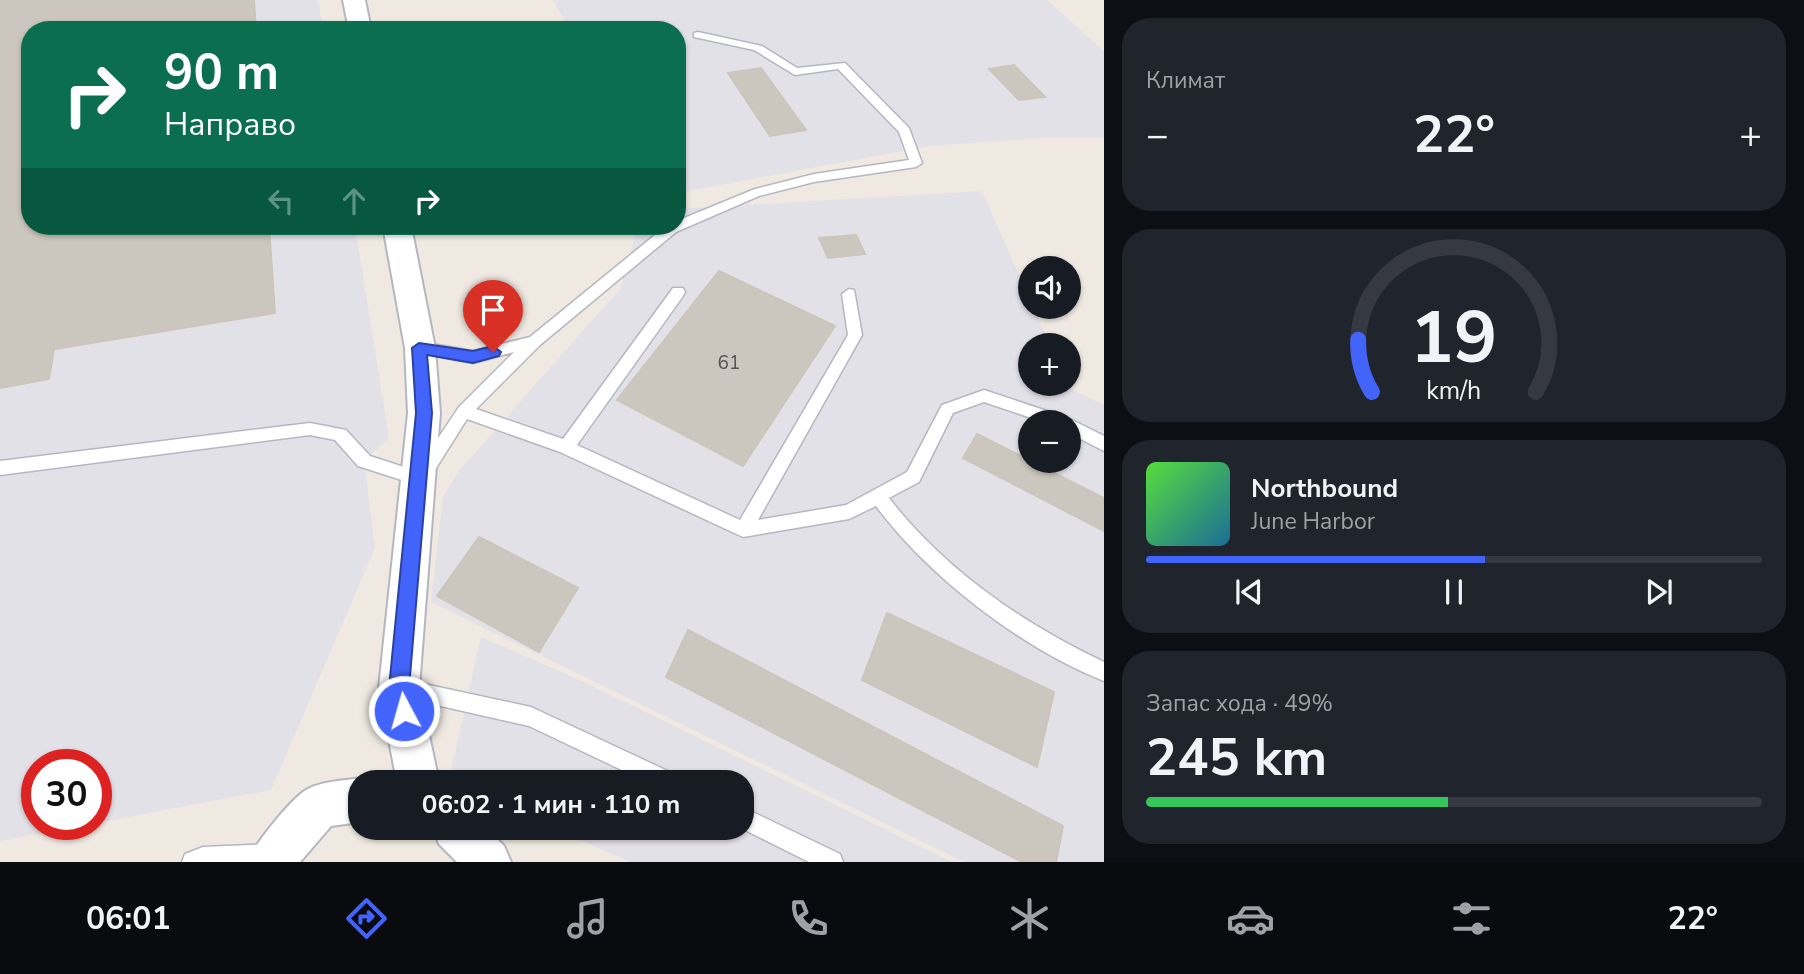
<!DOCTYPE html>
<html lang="ru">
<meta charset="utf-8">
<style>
:root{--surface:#171b24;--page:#20242c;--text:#f1f3f6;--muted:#9ea1a6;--line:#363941;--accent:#4264fb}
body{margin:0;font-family:"Nunito Sans",sans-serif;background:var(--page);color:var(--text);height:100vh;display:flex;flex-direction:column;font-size:26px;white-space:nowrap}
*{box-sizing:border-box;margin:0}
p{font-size:23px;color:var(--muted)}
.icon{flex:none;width:38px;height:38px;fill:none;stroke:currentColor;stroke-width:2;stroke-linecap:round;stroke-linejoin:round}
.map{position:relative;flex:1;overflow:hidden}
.sheet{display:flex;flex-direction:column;gap:18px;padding:18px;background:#0d0f14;width:700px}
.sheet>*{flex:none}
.guide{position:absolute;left:21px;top:21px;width:665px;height:214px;border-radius:28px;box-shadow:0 2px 5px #0004;background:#0b6e4f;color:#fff;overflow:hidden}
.buttons{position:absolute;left:1018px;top:256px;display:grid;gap:14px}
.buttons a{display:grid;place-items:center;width:63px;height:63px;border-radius:50%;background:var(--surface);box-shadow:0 2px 5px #0004;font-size:35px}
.speed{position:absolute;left:21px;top:749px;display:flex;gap:14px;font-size:35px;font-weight:700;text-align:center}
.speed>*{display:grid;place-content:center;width:91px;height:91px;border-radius:50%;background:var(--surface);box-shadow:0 2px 5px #0004;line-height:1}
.speed .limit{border:10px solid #d22;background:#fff;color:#111}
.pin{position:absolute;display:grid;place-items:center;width:60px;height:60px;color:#fff;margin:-72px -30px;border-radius:50% 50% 50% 0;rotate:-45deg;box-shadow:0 0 7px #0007}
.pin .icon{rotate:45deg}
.me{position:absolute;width:77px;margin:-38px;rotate:354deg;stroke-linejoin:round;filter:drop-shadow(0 0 5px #0008)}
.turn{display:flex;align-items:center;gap:24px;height:147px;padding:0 28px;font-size:32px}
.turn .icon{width:91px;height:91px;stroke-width:2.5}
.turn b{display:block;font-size:49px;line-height:60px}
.lanes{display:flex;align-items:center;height:66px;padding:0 28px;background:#0003;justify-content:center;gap:35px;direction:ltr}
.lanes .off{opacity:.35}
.big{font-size:52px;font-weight:700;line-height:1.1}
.sheet .widget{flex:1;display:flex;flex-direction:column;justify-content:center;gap:10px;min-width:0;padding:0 24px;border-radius:28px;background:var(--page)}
.sheet .dial{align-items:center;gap:0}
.dial svg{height:182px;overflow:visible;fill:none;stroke:var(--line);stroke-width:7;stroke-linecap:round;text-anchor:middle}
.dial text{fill:var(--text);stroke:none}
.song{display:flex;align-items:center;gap:21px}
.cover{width:84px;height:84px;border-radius:10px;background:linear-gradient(135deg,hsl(110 70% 55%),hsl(200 70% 35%))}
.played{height:7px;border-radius:4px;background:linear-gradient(90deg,var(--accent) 55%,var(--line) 55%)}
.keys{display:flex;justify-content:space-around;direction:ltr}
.heat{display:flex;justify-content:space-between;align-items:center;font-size:38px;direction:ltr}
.charge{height:10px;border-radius:5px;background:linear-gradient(90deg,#34c759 49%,var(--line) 0)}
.trip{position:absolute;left:348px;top:770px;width:406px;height:70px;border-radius:28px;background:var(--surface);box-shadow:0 2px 5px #0004;font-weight:700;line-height:70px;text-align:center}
.dock{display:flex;height:112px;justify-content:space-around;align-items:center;background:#090b0e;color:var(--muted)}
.dock .icon{width:49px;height:49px}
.dock .current{color:var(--accent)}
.dock b{font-size:32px;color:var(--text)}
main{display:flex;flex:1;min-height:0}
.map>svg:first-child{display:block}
.industrial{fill:#e3e1e8;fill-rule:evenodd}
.building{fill:#cbc7bf;stroke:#cbc5ba;stroke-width:2}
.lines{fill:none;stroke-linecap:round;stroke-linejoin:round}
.service-casing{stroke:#b4b7c1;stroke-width:3}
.minor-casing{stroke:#b4b7c1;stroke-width:4}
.service{fill:#fff;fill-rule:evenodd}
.minor{fill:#fff;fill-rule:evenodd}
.route{fill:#4264fb;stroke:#2b41a3;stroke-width:2}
.labels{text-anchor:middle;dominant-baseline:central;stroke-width:5;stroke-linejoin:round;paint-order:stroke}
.number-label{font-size:19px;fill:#555452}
</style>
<main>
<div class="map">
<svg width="1104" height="862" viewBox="0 0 1104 862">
<rect width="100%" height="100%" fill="#efe9e1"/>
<path class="industrial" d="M0,0H318L323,30H30V226H355L389,438L364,461L375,548L271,790L96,823V765H37V824H90L0,841Z
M553,0H1047L1104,51V138H1044L930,146L677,193V30H570Z
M982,191L1050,345H1031V383H1067L1070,389L1104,405V862H964L431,602L443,497L459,471L620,289L638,226H677V209ZM1031,422H1069V460H1031Z
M481,637L582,681L952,862H630L554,828H742V782L449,780Z"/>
<path class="building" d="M12,0H254L256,30H30V226H269L275,313L0,358V1Z
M1014,65L1045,97L1019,100L989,69Z
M761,68L806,130L770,136L728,73Z
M856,235L865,254L828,258L819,238Z
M719,271L835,326L743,466L617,400Z
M54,349L49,379L0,388V358Z
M977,434L1104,498V531L963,458Z
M479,537L578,588L539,652L437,596Z
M887,613L1054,692L1037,767L862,680Z
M688,630L1063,826L1056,862H1022L666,677Z"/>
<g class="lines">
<defs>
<path id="service" d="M698,32L762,46L797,68L845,63L909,128L922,163L916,167L814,182L759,196L676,232L540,345L476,409L563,439L673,288H683L685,292L683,296L577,445L740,520L848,335L842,294L849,289L854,290L862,335L758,520L846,505L907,472L942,405L984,390L1068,418L1104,436V451L1069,433V422H1043L984,402L953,413L919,482L889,498C944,569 1023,624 1104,662V681C1021,648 929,577 876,506L849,519L743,537L560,452L467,419L426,484L420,486L358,466L335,440L310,435L0,475V461L310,423L346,430L370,456L416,471L459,407L514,352L473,363L415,352L413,348L415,344L420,342L473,351L530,337L666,226H677V221L755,189L814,174L909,160L899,132L838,69L795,75L754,50L694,37V33Z
M401,679L531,707L676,775L679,782H647L529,726L401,697L394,695L391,688L394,681Z
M742,807L840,854L843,862H809L741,828Z
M271,844L279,847L282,855L279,862H182L185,854L203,847Z"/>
<path id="minor" d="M343,0H365L371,30H349Z
M383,226H411L435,348L440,413L419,688L439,782H397L379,688L408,413L405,348Z
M360,778L370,782H360V822L331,826L300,862H247C255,844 290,800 306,790C321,781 343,781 360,778Z
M433,828H486L504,846L511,862H457L439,844Z"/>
</defs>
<use href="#service" class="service-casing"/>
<use href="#minor" class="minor-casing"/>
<use href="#service" class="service"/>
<use href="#minor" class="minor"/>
</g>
<path class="route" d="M419,343L473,351L493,346L501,352L499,356L473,363L427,355L432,413L409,688L414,711L411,718L404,721L397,718L389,688L416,413L412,348Z"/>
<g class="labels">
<g class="number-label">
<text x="729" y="363">61</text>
</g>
</g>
</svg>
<div class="buttons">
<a><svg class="icon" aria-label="sound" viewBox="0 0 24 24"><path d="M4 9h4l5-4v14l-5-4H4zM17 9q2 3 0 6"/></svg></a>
<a>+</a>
<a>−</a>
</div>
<div class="speed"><div class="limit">30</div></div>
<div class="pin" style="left:493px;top:352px;background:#d93025"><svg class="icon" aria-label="arrive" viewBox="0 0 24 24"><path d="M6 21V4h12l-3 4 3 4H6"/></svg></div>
<svg class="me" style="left:404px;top:711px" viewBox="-20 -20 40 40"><circle r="17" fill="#4264fb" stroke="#fff" stroke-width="3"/><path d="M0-11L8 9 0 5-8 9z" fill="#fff"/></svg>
<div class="trip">06:02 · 1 мин · 110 m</div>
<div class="guide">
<div class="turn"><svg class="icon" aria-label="right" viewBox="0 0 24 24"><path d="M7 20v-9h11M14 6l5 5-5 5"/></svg><div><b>90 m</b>Направо</div></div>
<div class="lanes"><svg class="icon off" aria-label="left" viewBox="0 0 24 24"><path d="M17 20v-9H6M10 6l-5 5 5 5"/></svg><svg class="icon off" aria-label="ahead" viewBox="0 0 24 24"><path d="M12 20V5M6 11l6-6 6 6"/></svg><svg class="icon" aria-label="right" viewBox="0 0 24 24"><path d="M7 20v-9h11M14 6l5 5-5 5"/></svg></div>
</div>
</div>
<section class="sheet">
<div class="widget"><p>Климат</p>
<div class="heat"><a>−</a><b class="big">22°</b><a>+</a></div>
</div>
<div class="widget dial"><svg viewBox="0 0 100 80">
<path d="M14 69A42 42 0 1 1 86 69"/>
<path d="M14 69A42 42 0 0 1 8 46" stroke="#4264fb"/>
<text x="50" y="56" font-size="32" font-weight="700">19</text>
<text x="50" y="72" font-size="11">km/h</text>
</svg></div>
<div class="widget">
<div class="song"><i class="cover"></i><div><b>Northbound</b><p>June Harbor</p></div></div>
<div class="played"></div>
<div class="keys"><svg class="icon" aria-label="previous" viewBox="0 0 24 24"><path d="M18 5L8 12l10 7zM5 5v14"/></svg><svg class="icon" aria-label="pause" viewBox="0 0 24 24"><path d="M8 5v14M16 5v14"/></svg><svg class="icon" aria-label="next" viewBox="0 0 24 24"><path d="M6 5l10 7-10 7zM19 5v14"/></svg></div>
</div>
<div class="widget"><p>Запас хода · 49%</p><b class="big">245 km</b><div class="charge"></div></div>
</section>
</main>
<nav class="dock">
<b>06:01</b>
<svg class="icon current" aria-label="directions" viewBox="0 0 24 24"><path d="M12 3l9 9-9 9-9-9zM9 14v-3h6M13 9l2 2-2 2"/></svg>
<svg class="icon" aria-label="music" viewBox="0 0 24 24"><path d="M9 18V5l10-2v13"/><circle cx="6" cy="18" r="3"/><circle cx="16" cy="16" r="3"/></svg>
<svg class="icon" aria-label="phone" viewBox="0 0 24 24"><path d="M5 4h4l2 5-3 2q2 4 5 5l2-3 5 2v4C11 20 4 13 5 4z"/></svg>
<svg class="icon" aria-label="climate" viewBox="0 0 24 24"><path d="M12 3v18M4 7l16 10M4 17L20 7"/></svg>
<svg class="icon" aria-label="car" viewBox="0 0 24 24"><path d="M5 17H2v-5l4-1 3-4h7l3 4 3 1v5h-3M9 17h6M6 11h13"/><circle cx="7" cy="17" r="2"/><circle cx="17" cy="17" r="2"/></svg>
<svg class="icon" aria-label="filters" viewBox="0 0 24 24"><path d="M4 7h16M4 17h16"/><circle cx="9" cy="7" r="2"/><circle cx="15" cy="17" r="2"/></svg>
<b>22°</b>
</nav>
